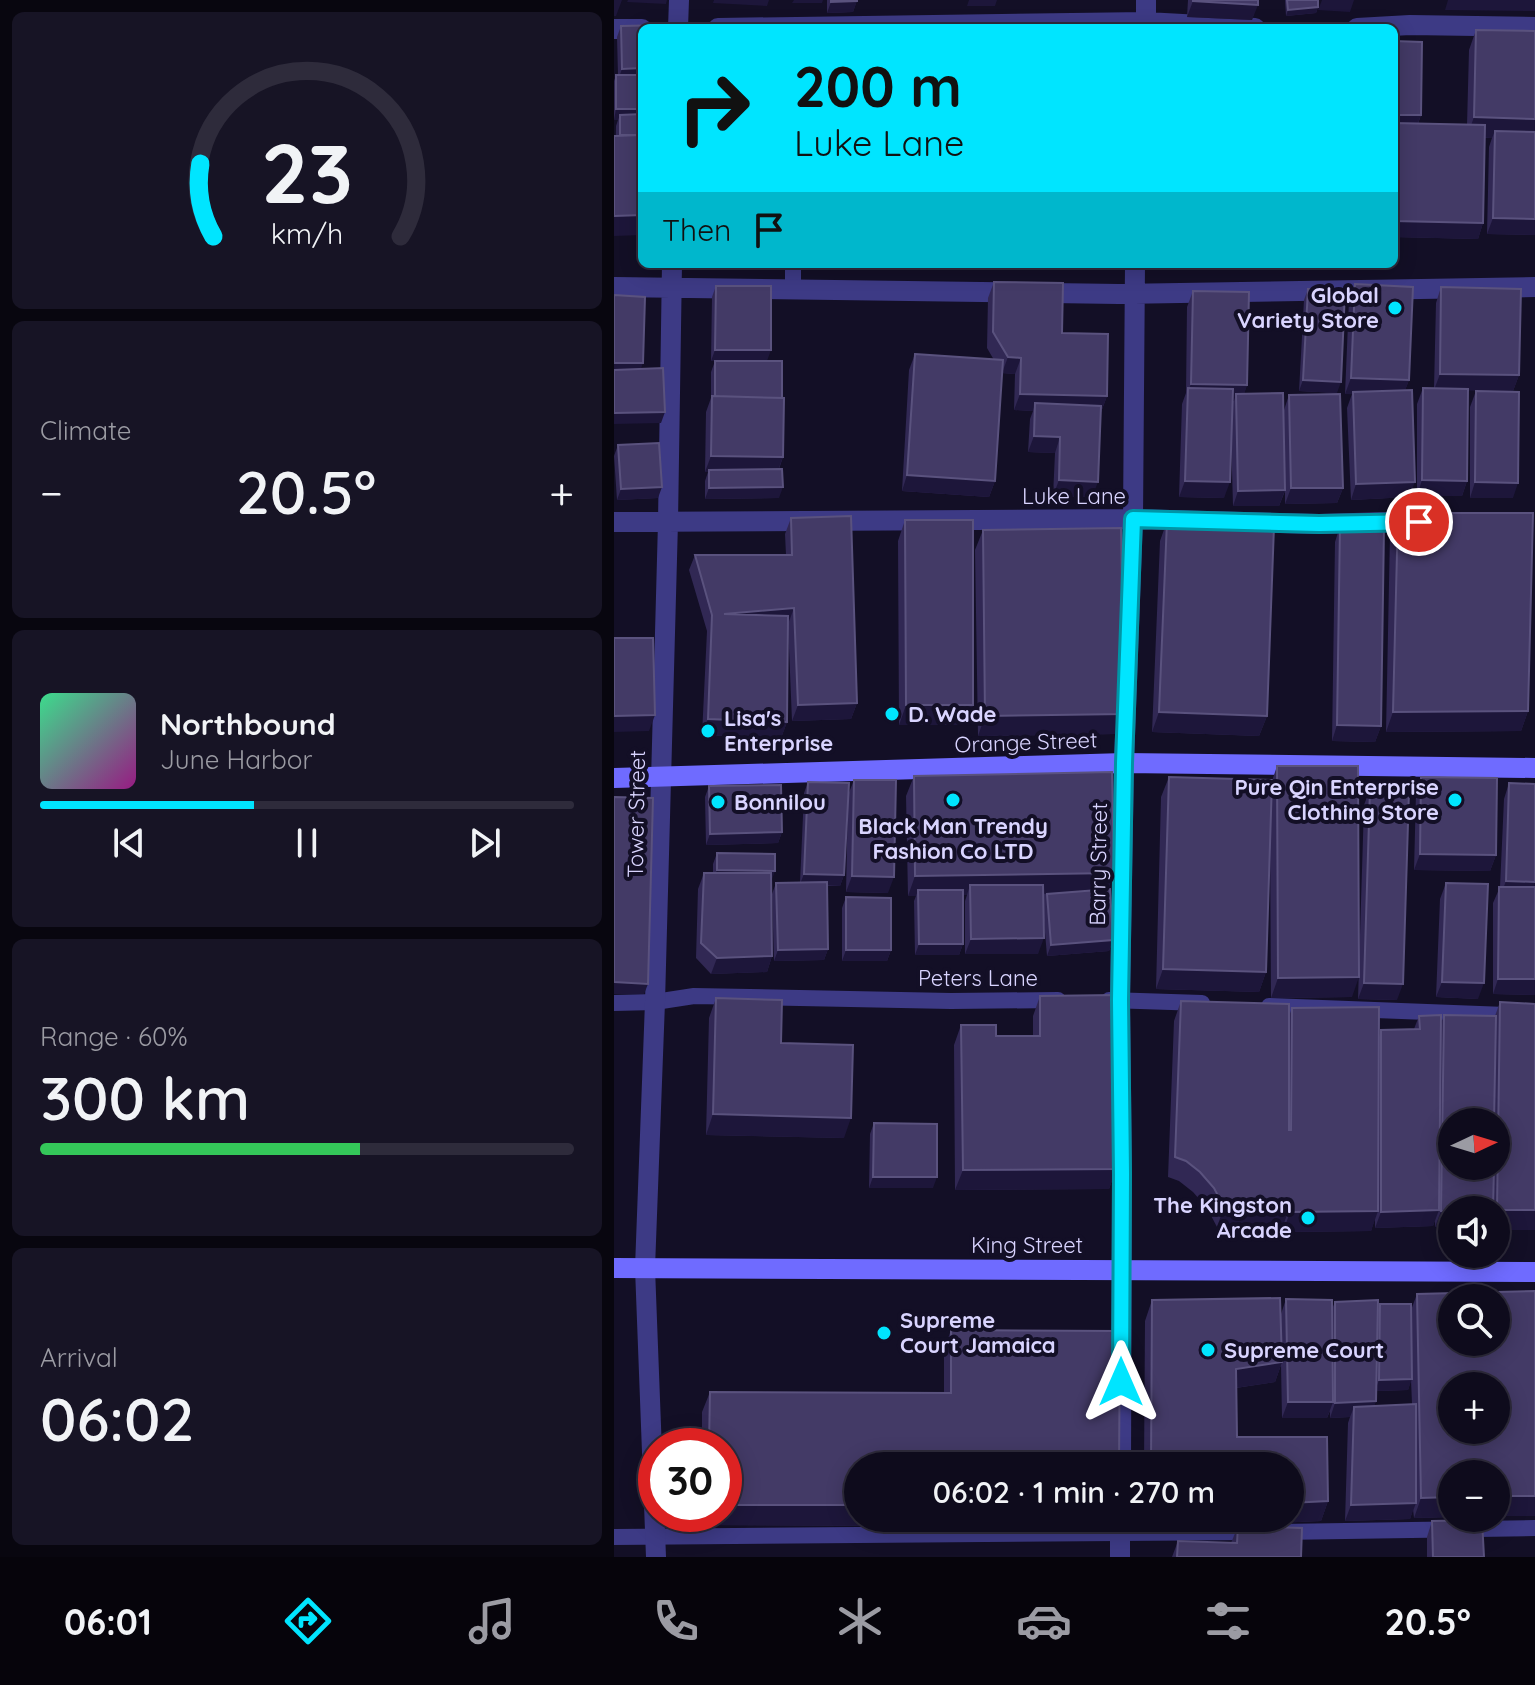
<!DOCTYPE html>
<meta charset="utf-8">
<style>
:root{--surface:#0e0b1c;--page:#171425;--text:#f1f3f6;--muted:#9b9ba3;--line:#2e2b3b;--accent:#00e5ff}
body{margin:0;font-family:Quicksand,sans-serif;background:var(--page);color:var(--text);height:100vh;display:flex;flex-direction:column;font-size:30px;white-space:nowrap}
*{box-sizing:border-box;margin:0}
p{font-size:26px;color:var(--muted)}
.icon{flex:none;width:44px;height:44px;fill:none;stroke:currentColor;stroke-width:2;stroke-linecap:round;stroke-linejoin:round}
.map{position:relative;flex:1;overflow:hidden}
.panel{display:flex;flex-direction:column;gap:12px;padding:12px;background:#08060f;width:614px}
.panel>*{flex:none}
.guide{position:absolute;left:24px;top:24px;width:760px;height:244px;border-radius:12px;box-shadow:0 4px 20px #0003,0 0 0 2px var(--line);background:#00e5ff;color:#111;overflow:hidden}
.needle{width:52px;rotate:86deg}
.buttons{position:absolute;left:824px;top:1108px;display:grid;gap:16px}
.buttons a{display:grid;place-items:center;width:72px;height:72px;border-radius:50%;background:var(--surface);box-shadow:0 4px 20px #0003,0 0 0 2px var(--line);font-size:40px}
.speed{position:absolute;left:24px;top:1428px;display:flex;gap:16px;font-size:40px;font-weight:700;text-align:center}
.speed>*{display:grid;place-content:center;width:104px;height:104px;border-radius:50%;background:var(--surface);box-shadow:0 4px 20px #0003,0 0 0 2px var(--line);line-height:1}
.speed .limit{border:12px solid #d22;background:#fff;color:#111}
.pin{position:absolute;display:grid;place-items:center;width:68px;height:68px;color:#fff;margin:-34px;border:4px solid #fff;border-radius:50%;box-shadow:0 2px 8px #0007}
.me{position:absolute;width:88px;margin:-44px;rotate:0deg;stroke-linejoin:round;filter:drop-shadow(0 0 6px #0008)}
.turn{display:flex;align-items:center;gap:28px;height:168px;padding:0 24px;font-size:36px}
.turn .icon{width:104px;height:104px;stroke-width:2.5}
.turn b{display:block;font-size:56px;line-height:68px}
.then{display:flex;align-items:center;height:76px;padding:0 24px;background:#0003;gap:16px;font-size:30px}
.big{font-size:60px;font-weight:600;line-height:1.1}
.panel .tile{flex:1;display:flex;flex-direction:column;justify-content:center;gap:12px;min-width:0;padding:0 28px;border-radius:12px;background:var(--page)}
.panel .dial{align-items:center;gap:0}
.dial svg{height:208px;overflow:visible;fill:none;stroke:var(--line);stroke-width:7;stroke-linecap:round;text-anchor:middle}
.dial text{fill:var(--text);stroke:none}
.song{display:flex;align-items:center;gap:24px}
.cover{width:96px;height:96px;border-radius:12px;background:linear-gradient(135deg,hsl(150 70% 55%),hsl(310 70% 35%))}
.played{height:8px;border-radius:4px;background:linear-gradient(90deg,var(--accent) 40%,var(--line) 40%)}
.keys{display:flex;justify-content:space-around;direction:ltr}
.heat{display:flex;justify-content:space-between;align-items:center;font-size:44px;direction:ltr}
.charge{height:12px;border-radius:6px;background:linear-gradient(90deg,#34c759 60%,var(--line) 0)}
.trip{position:absolute;left:230px;top:1452px;width:460px;height:80px;border-radius:40px;background:var(--surface);box-shadow:0 4px 20px #0003,0 0 0 2px var(--line);font-weight:600;line-height:80px;text-align:center}
.tabs{display:flex;height:128px;justify-content:space-around;align-items:center;background:#06040b;color:var(--muted)}
.tabs .icon{width:56px;height:56px}
.tabs .on{color:var(--accent)}
.tabs b{font-size:36px;color:var(--text)}
main{display:flex;flex:1;min-height:0}
.map>svg:first-child{display:block}
.lines{fill:none;stroke-linecap:round;stroke-linejoin:round}
.lane{stroke:#3d3a85;stroke-width:16}
.street{stroke:#3d3a85;stroke-width:20}
.secondary{stroke:#6f6bff;stroke-width:20}
.wall{fill:#312854;fill-rule:evenodd}
.shaded-wall{fill:#1d163a}
.building{fill:#433a66;stroke:#5a527e;stroke-width:2;fill-rule:evenodd}
.route-casing{stroke:#0095a6;stroke-width:20}
.route{stroke:#00e5ff;stroke-width:14}
.poi-dot{fill:#00e5ff;stroke:#130f26;stroke-width:3}
.labels{text-anchor:middle;dominant-baseline:central;stroke-width:8;stroke-linejoin:round;paint-order:stroke}
.poi-label{font-size:22px;font-weight:bold;fill:#d9d4ff;stroke:#130f26;text-anchor:start}
.street-label{font-size:22px;fill:#d9d4ff;stroke:#130f26}
</style>
<main>
<section class="panel">
<div class="tile dial"><svg viewBox="0 0 100 80">
<path d="M14 69A42 42 0 1 1 86 69"/>
<path d="M14 69A42 42 0 0 1 9 41" stroke="#00e5ff"/>
<text x="50" y="56" font-size="32" font-weight="700">23</text>
<text x="50" y="72" font-size="11">km/h</text>
</svg></div>
<div class="tile"><p>Climate</p>
<div class="heat"><a>−</a><b class="big">20.5°</b><a>+</a></div>
</div>
<div class="tile">
<div class="song"><i class="cover"></i><div><b>Northbound</b><p>June Harbor</p></div></div>
<div class="played"></div>
<div class="keys"><svg class="icon" aria-label="previous" viewBox="0 0 24 24"><path d="M18 5L8 12l10 7zM5 5v14"/></svg><svg class="icon" aria-label="pause" viewBox="0 0 24 24"><path d="M8 5v14M16 5v14"/></svg><svg class="icon" aria-label="next" viewBox="0 0 24 24"><path d="M6 5l10 7-10 7zM19 5v14"/></svg></div>
</div>
<div class="tile"><p>Range · 60%</p><b class="big">300 km</b><div class="charge"></div></div>
<div class="tile"><p>Arrival</p><b class="big">06:02</b></div>
</section>
<div class="map">
<svg width="921" height="1557" viewBox="0 0 921 1557">
<rect width="100%" height="100%" fill="#130f26"/>
<g class="lines">
<path class="lane" d="M179,290V264
M495,1000L588,1003
M0,1003L41,1002L80,996L337,1001L444,1000
M655,1006L921,1016
M666,1532L921,1528
M0,1537L642,1532"/>
<path class="street" d="M64,28L65,0
M104,28L532,22L641,28
M532,28V0
M743,28L796,25L921,27
M0,29H28
M0,287L505,294L921,287
M0,522L519,519L705,524L808,521
M507,1466L508,1174L506,1000L510,763L519,519L521,264
M42,1557L31,1268L41,1002L54,522L58,264
M506,1557V1518"/>
<path class="secondary" d="M0,778L510,763L921,768
M0,1268L921,1272"/>
</g>
<path class="wall" d="M213,0H243L239,12L213,13Z
M574,0H644L638,20L573,17Z
M671,0H704V7L702,13L672,16Z
M54,25L0,236L2,126L4,120H0V81L2,75H4L3,37L7,26Z
M862,30L921,31V235L873,234L875,147L878,138H871L869,223L864,239L780,237V41L807,115L804,124L853,125L855,50Z
M380,282L448,333L493,396L487,412L478,497L439,496L441,453L414,452L416,419L419,411L400,410L401,374L388,373L381,481L375,497L288,491L295,370L301,354L380,360L373,348L374,298Z
M741,284L795,380L791,390L795,497L737,500L733,408L738,394H731L735,300Z
M102,286L153,361L169,457L165,469V498L91,499V481L94,472H91L92,412L97,398V372L101,361H97L98,297Z
M827,287L905,375L899,391L854,390L853,481L848,496H803V404L809,388H820L822,303Z
M694,289L723,393L685,391L690,300Z
M579,291L633,385L630,393L670,410L675,395L729,488L723,503L671,504V491L665,506H619L617,435L610,498L565,497L568,404L572,393L573,307Z
M862,391L899,498H856V407Z
M4,445L44,498L3,500L0,456Z
M784,513L914,711L907,731L772,732L776,533Z
M177,518L243,703L237,719L178,721L174,624L173,722L167,738L88,735L93,631L75,570L81,555H172L171,534Z
M291,520L359,705L352,725H285L284,541Z
M553,521L653,716L645,736L538,732L546,541Z
M726,526L767,726L761,742L718,741L721,542Z
M369,530L510,714L502,734L364,736L361,550Z
M663,766L738,997L657,998L656,838L652,972L645,992L542,989L547,797L555,777L658,781Z
M300,776L494,889L499,940L495,951L433,956L429,909L424,954H351V901L353,895H349V944L345,955H301L300,901L302,896H294L292,796Z
M807,777L882,855L876,871L800,870L802,792Z
M240,780L274,893L232,892L234,795Z
M194,782L230,875L226,886H213L214,949L210,960L160,961L158,894L162,883H186L190,793Z
M895,783L921,784V995L879,994V903L886,887L890,799Z
M95,786L168,832L164,843L92,845L91,797Z
M756,789L783,1000L744,999L750,805Z
M103,853L157,882L158,956L153,972L97,974L82,958L84,889L90,873H99V864Z
M832,883L864,999L822,997L826,899Z
M232,897L277,950L273,961H228V908Z
M426,996L502,1169L495,1189L341,1190L340,1045L347,1025L382,1036H419V1016Z
M102,998L167,1043L230,1138L92,1135L95,1018Z
M567,1001L675,1016L678,1008L765,1037L767,1030L800,1029L805,1016L827,1024L830,1015L881,1016L886,1002L921,1004L882,1230V1210H838V1228L821,1227V1220L819,1226L761,1228V1218L757,1231L669,1232V1226L603,1227L593,1208L579,1192L565,1181L554,1177L560,1021ZM838,1122H882V1166H838Z
M260,1123L319,1188H255L256,1134Z
M921,1291V1516H882V1474H838V1517L800,1518L799,1509L796,1519L731,1521L734,1423L736,1417L716,1418V1411L713,1418H668L667,1365L661,1382L622,1388L623,1437H713L714,1501L707,1521L530,1529V1518H676V1466H530L531,1321L538,1300L666,1298L667,1314L672,1299L718,1300V1309L721,1302L764,1300V1310L766,1304H797V1310L803,1294ZM838,1298H882V1342H838ZM797,1380L798,1404L760,1406L762,1401L763,1391L794,1390ZM838,1386H882V1430H838Z
M337,1330L498,1527L88,1525V1514H110V1446H88V1412L96,1392L330,1393V1350Z
M818,1521L870,1557H813V1537Z
M624,1526L687,1557H558L564,1541L617,1543Z"/>
<path class="shaded-wall" d="M0,0H8L2,16H0Z
M14,0H53L52,4L13,2Z
M100,0H155L153,6L99,3Z
M180,0H209L208,3H178Z
M355,0H383L381,6H353Z
M708,0H740L736,12L704,10Z
M834,0H921V11L831,10Z
M243,1L239,12L213,13L217,2Z
M579,1L644,5L638,20L573,17Z
M704,7L702,13L672,16L674,10Z
M28,68V79L4,80L8,69Z
M2,109H28V120L6,115L4,120H0Z
M780,115H807L801,131H780Z
M860,117L921,119V139L881,131L878,138L853,137Z
M28,215V235L0,236V216Z
M879,218L921,219V235L873,234Z
M780,221L869,223L864,239L780,237Z
M101,350H157L153,361H97Z
M394,357L407,358L401,374L388,373Z
M0,363H29L25,374H0Z
M826,374L905,375L899,391L820,390Z
M737,378L795,380L789,396L731,394Z
M689,380L727,382L723,393L685,391Z
M577,384L633,385L628,401L622,394L620,401L573,400V394Z
M406,394L493,396L487,412L421,403L419,411L400,410Z
M51,412L47,423L0,424V413Z
M420,436L446,437L441,453L414,452Z
M97,456L169,457L163,473L91,472Z
M293,475L381,481L375,497L288,491Z
M445,480L484,482L478,497L439,496Z
M808,480L853,481L848,496H803Z
M571,481L616,482L610,498L565,497Z
M801,482L795,497L737,500L742,484Z
M861,482L904,483L899,498H856Z
M48,487L44,498L3,500L7,489Z
M169,487L165,498L91,499L95,488Z
M677,488H729L723,503L671,504Z
M671,490L665,506H619L624,491Z
M180,608L174,624L110,614Z
M243,703L237,719L178,721L184,705Z
M292,705H359L352,725H285Z
M914,711L907,731L772,732L779,712Z
M545,712L653,716L645,736L538,732Z
M510,714L502,734L364,736L371,716Z
M41,715L35,731L0,732V716Z
M94,719L173,722L167,738L88,735Z
M723,725L767,726L761,742L718,741Z
M168,832L164,843L92,845L96,834Z
M806,854L882,855L876,871L800,870Z
M103,870L161,871L157,882L99,881Z
M500,873L493,893L356,895V885L353,895L304,896V890L302,896H294L301,876Z
M190,874L230,875L226,886L186,884Z
M238,876L280,877L274,893L232,892Z
M892,881L921,882V898L886,897Z
M430,938L424,954H351L357,939Z
M499,940L495,951L433,956L437,945Z
M305,944H349L345,955H301Z
M214,949L210,960L160,961L164,950Z
M232,950H277L273,961H228Z
M158,956L153,972L97,974L103,958Z
M549,969L652,972L645,992L542,989Z
M745,977L738,997L657,998L664,978Z
M884,979H921V995L879,994Z
M0,982L34,984L30,994H0Z
M828,982L870,983L864,999L822,997Z
M750,983L789,984L783,1000L744,999Z
M99,1114L237,1118L230,1138L92,1135Z
M502,1169L495,1189L341,1190L349,1170Z
M259,1177H323L319,1188H255Z
M676,1206L669,1226L603,1227L610,1207Z
M825,1210L819,1226L761,1228L767,1212Z
M883,1210H921V1230H882Z
M764,1211L757,1231L669,1232L676,1212Z
M827,1211L838,1212V1228L821,1227Z
M668,1362L661,1382L614,1389L622,1369Z
M798,1379L794,1390L761,1391L765,1380Z
M762,1401L757,1416L740,1407L736,1417L716,1418L721,1403Z
M674,1402H719L713,1418H668Z
M882,1496H921V1516H882Z
M838,1497V1517L800,1518L807,1498Z
M714,1501L707,1521L530,1529L534,1518H676V1503Z
M802,1503L796,1519L731,1521L737,1505Z
M110,1505H244V1518H501L498,1527L88,1525L92,1514H110Z"/>
<path class="building" d="M217,0H243V1L217,2Z
M579,0H644V5L579,1Z
M673,0H704V7L674,10Z
M54,25V28H28V68L8,69L7,26Z
M862,30L921,31V119L860,117Z
M780,41L808,42L807,115H780Z
M2,75H28V109H2Z
M28,114V135H6V115Z
M780,123L871,125L869,223L780,221Z
M881,131L921,132V219L879,218Z
M28,135V215L0,216V136Z
M380,282L449,283L448,333L494,334L493,396L406,394L407,358L394,357L379,332Z
M741,284L799,287L795,380L737,378Z
M102,286H157V350H101Z
M827,287L907,289L905,375L826,374Z
M694,289L731,291L727,382L689,380Z
M579,291L635,292L633,385L577,384Z
M0,295L31,297L29,363H0Z
M301,354L389,360L381,481L293,475Z
M101,361H168V398L101,396Z
M49,368L51,412L0,413V370Z
M574,388L619,389L616,482L571,481Z
M809,388L854,389L853,481L808,480Z
M798,390L801,482L742,484L739,392Z
M862,391L905,392L904,483L861,482Z
M669,393L671,490L624,491L622,394Z
M726,394L729,488H677L675,395Z
M98,396L170,398L169,457L97,456Z
M421,403L487,406L484,482L445,480L446,437L420,436Z
M45,443L48,487L7,489L4,445Z
M168,469L169,487L95,488V470Z
M784,513H919L914,711L779,712Z
M237,516L243,703L184,705L180,608L110,614L174,616L173,722L94,719L98,615L81,555H178L177,518Z
M291,520H359V705H292Z
M553,521L660,526L653,716L545,712Z
M726,526L770,527L767,726L723,725Z
M507,528L510,714L371,716L369,530Z
M0,638H39L41,715L0,716Z
M663,766H744L745,977L664,978Z
M498,772L500,873L301,876L300,776Z
M555,777L658,780L652,972L549,969Z
M807,777L883,778L882,855L806,854Z
M240,780H282L280,877L238,876Z
M194,782L235,783L230,875L190,874Z
M895,783L921,784V882L892,881Z
M167,785L168,832L96,834L95,786Z
M756,789L795,791L789,984L750,983Z
M0,797L39,798L34,984L0,982Z
M103,853L161,854V871L103,870Z
M90,873H157L158,956L103,958L87,943Z
M213,882L214,949L164,950L162,883Z
M832,883L874,884L870,983L828,982Z
M356,885H429L430,938L357,939Z
M885,887H921V979H884Z
M496,889L499,940L437,945L433,894Z
M304,890H349V944H305Z
M232,897L277,898V950H232Z
M500,995L502,1169L349,1170L347,1025H382V1036H426V996Z
M102,998L168,1000L167,1043L239,1045L237,1118L99,1114Z
M567,1001L675,1004V1130H677L678,1008L765,1007L764,1211L676,1212V1206L610,1207L600,1188L586,1172L572,1161L561,1157Z
M886,1002L921,1004V1210H883Z
M827,1015L825,1210L767,1212V1030L806,1029L805,1016Z
M830,1015L882,1016L880,1122H838V1166H880L879,1210H838V1212L827,1211Z
M260,1123L323,1124V1177H259Z
M921,1291V1496H882V1474H838V1497L807,1498L803,1294ZM838,1298H882V1342H838ZM838,1386H882V1430H838Z
M666,1298L668,1362L622,1369L623,1437H713L714,1501L676,1503V1466H537L538,1300Z
M672,1299L718,1300L719,1402H674Z
M764,1300L762,1401L721,1403V1302Z
M766,1304H797L798,1379L765,1380Z
M337,1330L506,1331L505,1466H244V1505H110V1446H95L96,1392L337,1393Z
M802,1404V1503L737,1505L740,1407Z
M868,1520L870,1557H819L818,1521Z
M624,1526L688,1528L687,1557H563L564,1541L623,1543Z"/>
<g class="lines">
<defs>
<path id="route" d="M507,1382L508,1174L506,1000L510,763L519,519L705,524L805,522"/>
</defs>
<use href="#route" class="route-casing"/>
<use href="#route" class="route"/>
</g>
<g class="poi-dot">
<circle cx="781" cy="308" r="8"/>
<circle cx="278" cy="714" r="8"/>
<circle cx="94" cy="731" r="8"/>
<circle cx="339" cy="800" r="8"/>
<circle cx="841" cy="800" r="8"/>
<circle cx="104" cy="802" r="8"/>
<circle cx="694" cy="1218" r="8"/>
<circle cx="270" cy="1333" r="8"/>
<circle cx="594" cy="1350" r="8"/>
</g>
<g class="labels">
<g class="poi-label">
<text x="765" y="295" text-anchor="end">Global<tspan x="765" dy="25">Variety Store</tspan></text>
<text x="294" y="714">D. Wade</text>
<text x="110" y="718">Lisa's<tspan x="110" dy="25">Enterprise</tspan></text>
<text x="825" y="787" text-anchor="end">Pure Qin Enterprise<tspan x="825" dy="25">Clothing Store</tspan></text>
<text x="120" y="802">Bonnilou</text>
<text x="339" y="826" text-anchor="middle">Black Man Trendy<tspan x="339" dy="25">Fashion Co LTD</tspan></text>
<text x="678" y="1205" text-anchor="end">The Kingston<tspan x="678" dy="25">Arcade</tspan></text>
<text x="286" y="1320">Supreme<tspan x="286" dy="25">Court Jamaica</tspan></text>
<text x="610" y="1350">Supreme Court</text>
</g>
<g class="street-label">
<text x="460" y="496">Luke Lane</text>
<text transform="translate(412 742) rotate(-2)">Orange Street</text>
<text transform="translate(22 814) rotate(-89)">Tower Street</text>
<text transform="translate(484 864) rotate(-89)">Barry Street</text>
<text x="364" y="978">Peters Lane</text>
<text x="413" y="1245">King Street</text>
</g>
</g>
</svg>
<div class="buttons">
<a><svg class="needle" viewBox="-14 -14 28 28"><path d="M0-13l5 13h-10z" fill="#e53935"/><path d="M0 13l5-13h-10z" fill="#9b9ba3"/></svg></a>
<a><svg class="icon" aria-label="sound" viewBox="0 0 24 24"><path d="M4 9h4l5-4v14l-5-4H4zM17 9q2 3 0 6"/></svg></a>
<a><svg class="icon" aria-label="search" viewBox="0 0 24 24"><circle cx="10" cy="10" r="6"/><path d="M15 15l6 6"/></svg></a>
<a>+</a>
<a>−</a>
</div>
<div class="speed"><div class="limit">30</div></div>
<div class="pin" style="left:805px;top:522px;background:#d93025"><svg class="icon" aria-label="arrive" viewBox="0 0 24 24"><path d="M6 21V4h12l-3 4 3 4H6"/></svg></div>
<svg class="me" style="left:507px;top:1382px" viewBox="-20 -20 40 40"><path d="M0-17L14 15 0 8-14 15z" fill="#00e5ff" stroke="#fff" stroke-width="4"/></svg>
<div class="trip">06:02 · 1 min · 270 m</div>
<div class="guide">
<div class="turn"><svg class="icon" aria-label="right" viewBox="0 0 24 24"><path d="M7 20v-9h11M14 6l5 5-5 5"/></svg><div><b>200 m</b>Luke Lane</div></div>
<div class="then">Then<svg class="icon" aria-label="arrive" viewBox="0 0 24 24"><path d="M6 21V4h12l-3 4 3 4H6"/></svg></div>
</div>
</div>
</main>
<nav class="tabs">
<b>06:01</b>
<svg class="icon on" aria-label="directions" viewBox="0 0 24 24"><path d="M12 3l9 9-9 9-9-9zM9 14v-3h6M13 9l2 2-2 2"/></svg>
<svg class="icon" aria-label="music" viewBox="0 0 24 24"><path d="M9 18V5l10-2v13"/><circle cx="6" cy="18" r="3"/><circle cx="16" cy="16" r="3"/></svg>
<svg class="icon" aria-label="phone" viewBox="0 0 24 24"><path d="M5 4h4l2 5-3 2q2 4 5 5l2-3 5 2v4C11 20 4 13 5 4z"/></svg>
<svg class="icon" aria-label="climate" viewBox="0 0 24 24"><path d="M12 3v18M4 7l16 10M4 17L20 7"/></svg>
<svg class="icon" aria-label="car" viewBox="0 0 24 24"><path d="M5 17H2v-5l4-1 3-4h7l3 4 3 1v5h-3M9 17h6M6 11h13"/><circle cx="7" cy="17" r="2"/><circle cx="17" cy="17" r="2"/></svg>
<svg class="icon" aria-label="filters" viewBox="0 0 24 24"><path d="M4 7h16M4 17h16"/><circle cx="9" cy="7" r="2"/><circle cx="15" cy="17" r="2"/></svg>
<b>20.5°</b>
</nav>
